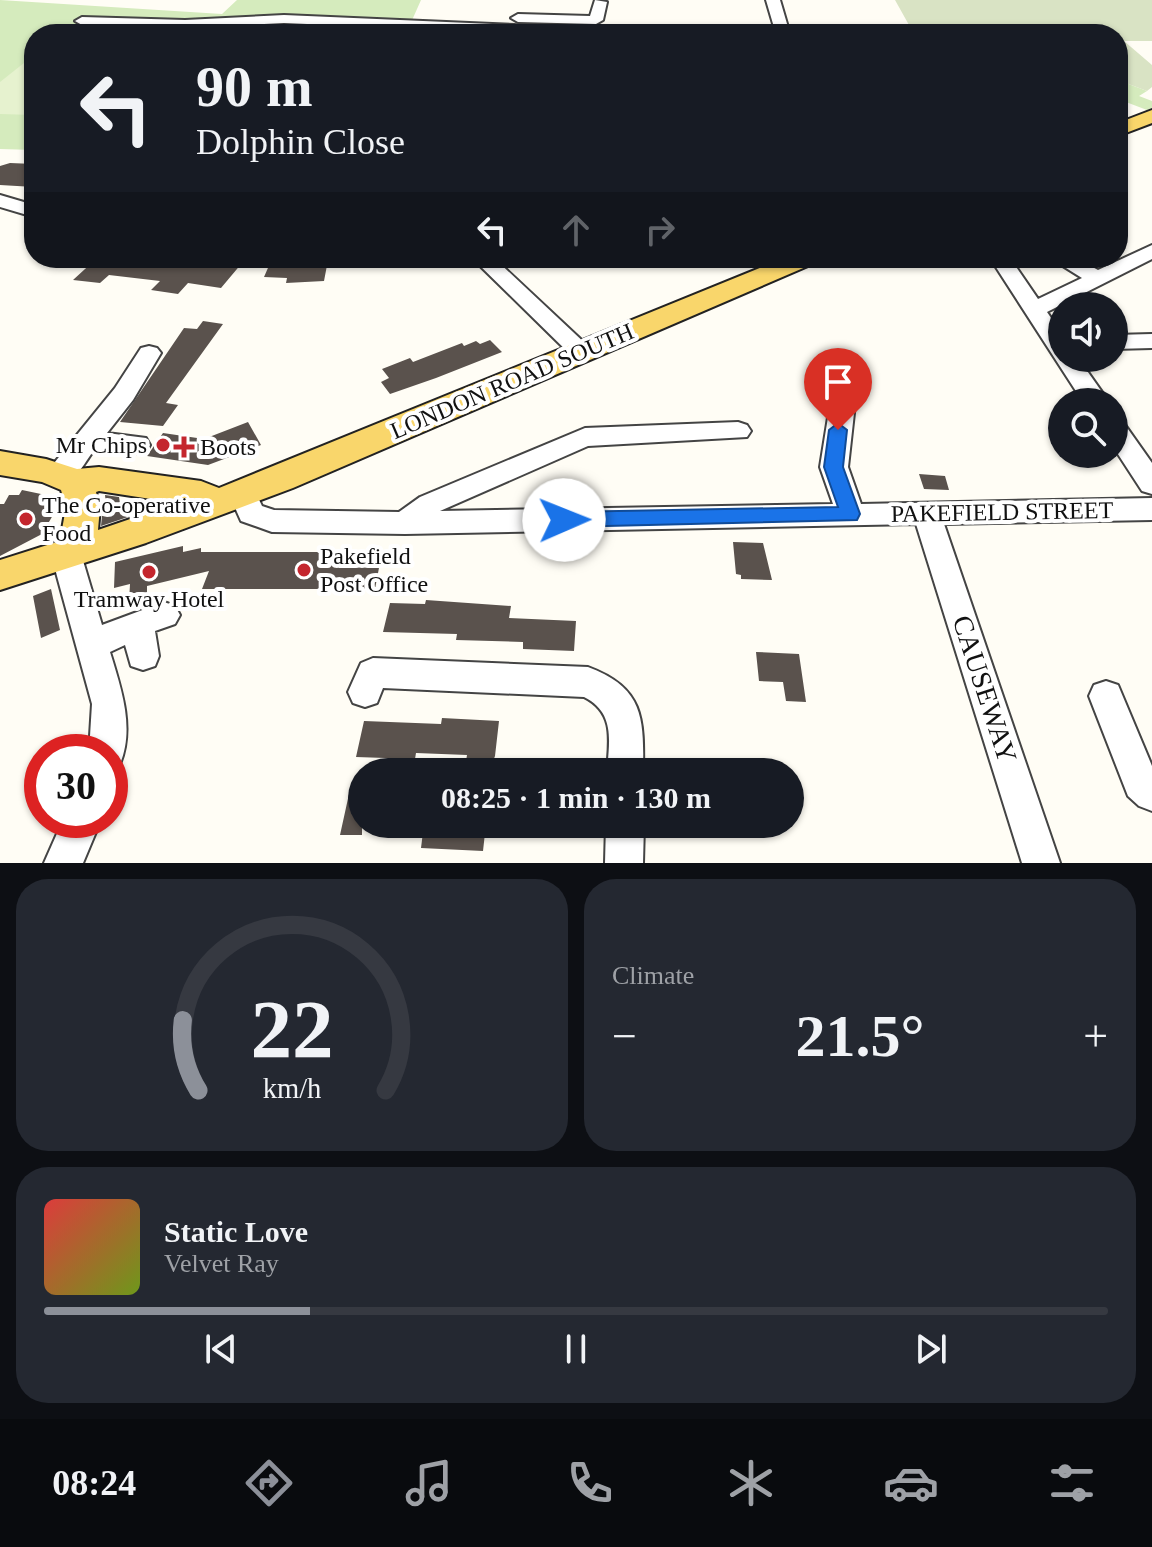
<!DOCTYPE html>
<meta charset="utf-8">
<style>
:root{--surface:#171b24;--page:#242831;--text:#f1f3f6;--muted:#9ea1a6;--line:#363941;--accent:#8c9099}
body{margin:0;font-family:"Times New Roman",serif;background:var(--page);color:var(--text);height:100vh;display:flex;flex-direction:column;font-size:30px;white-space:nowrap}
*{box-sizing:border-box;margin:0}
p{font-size:26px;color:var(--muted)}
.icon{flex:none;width:44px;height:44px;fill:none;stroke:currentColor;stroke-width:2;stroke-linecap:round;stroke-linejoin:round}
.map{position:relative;height:863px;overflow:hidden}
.details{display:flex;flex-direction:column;gap:16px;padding:16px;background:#0d0f14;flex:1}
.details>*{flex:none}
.hud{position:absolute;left:24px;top:24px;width:1104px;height:244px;border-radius:32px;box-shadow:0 2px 6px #0004;background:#171b24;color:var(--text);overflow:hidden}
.fabs{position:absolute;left:1048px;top:292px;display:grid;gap:16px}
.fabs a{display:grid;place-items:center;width:80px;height:80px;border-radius:50%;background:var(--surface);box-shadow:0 2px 6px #0004;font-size:40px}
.speed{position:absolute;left:24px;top:734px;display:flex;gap:16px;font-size:40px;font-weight:700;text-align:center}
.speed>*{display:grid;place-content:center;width:104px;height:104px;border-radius:50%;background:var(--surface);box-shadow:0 2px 6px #0004;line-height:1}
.speed .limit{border:12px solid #d22;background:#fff;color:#111}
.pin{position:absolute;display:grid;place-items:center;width:68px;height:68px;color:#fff;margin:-82px -34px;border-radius:50% 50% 50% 0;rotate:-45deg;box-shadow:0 0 8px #0007}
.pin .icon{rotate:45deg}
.me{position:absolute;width:88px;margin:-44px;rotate:89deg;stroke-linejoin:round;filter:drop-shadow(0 0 6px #0008)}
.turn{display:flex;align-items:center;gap:28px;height:168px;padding:0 40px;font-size:36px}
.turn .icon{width:104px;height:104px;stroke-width:2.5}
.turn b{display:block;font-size:56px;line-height:68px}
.lanes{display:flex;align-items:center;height:76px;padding:0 40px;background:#0003;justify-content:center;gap:40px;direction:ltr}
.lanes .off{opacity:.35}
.big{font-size:60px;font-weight:700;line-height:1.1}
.details .card{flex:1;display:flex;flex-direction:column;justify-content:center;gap:12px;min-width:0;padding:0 28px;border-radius:32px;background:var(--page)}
.details .dial{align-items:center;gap:0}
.dial svg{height:208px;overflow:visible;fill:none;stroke:var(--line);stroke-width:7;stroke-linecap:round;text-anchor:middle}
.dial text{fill:var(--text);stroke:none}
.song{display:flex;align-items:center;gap:24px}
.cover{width:96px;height:96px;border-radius:12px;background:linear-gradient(135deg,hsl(0 70% 55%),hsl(80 70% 35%))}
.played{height:8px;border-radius:4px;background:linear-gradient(90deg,var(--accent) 25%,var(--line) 25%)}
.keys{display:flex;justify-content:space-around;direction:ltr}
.heat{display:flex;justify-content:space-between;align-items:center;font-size:44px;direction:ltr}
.details .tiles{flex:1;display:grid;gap:16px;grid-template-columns:1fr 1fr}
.card:last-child{grid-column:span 2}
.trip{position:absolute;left:348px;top:758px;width:456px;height:80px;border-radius:40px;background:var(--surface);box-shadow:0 2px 6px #0004;font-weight:700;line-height:80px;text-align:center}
.dock{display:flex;height:128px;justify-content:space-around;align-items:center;background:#090b0e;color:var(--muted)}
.dock .icon{width:56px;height:56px}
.dock .active{color:var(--accent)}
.dock b{font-size:36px;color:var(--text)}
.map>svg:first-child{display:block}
.green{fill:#d5ebbd}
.cemetery{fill:#d9e3c4}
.pitch{fill:#e6f2cf}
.building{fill:#5a524d}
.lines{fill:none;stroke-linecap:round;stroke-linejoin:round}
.minor-casing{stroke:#444;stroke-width:4}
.major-casing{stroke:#222;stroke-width:4}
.minor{fill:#fff;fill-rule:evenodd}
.major{fill:#f9d66b;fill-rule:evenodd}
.route{fill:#1a73e8;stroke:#114b97;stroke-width:2}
.poi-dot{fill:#c4262e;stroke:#fff;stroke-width:3}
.labels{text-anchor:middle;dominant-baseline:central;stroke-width:8;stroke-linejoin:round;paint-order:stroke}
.street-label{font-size:24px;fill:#111;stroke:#fff}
.poi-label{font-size:24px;fill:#111;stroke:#fff;text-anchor:start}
.near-street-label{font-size:28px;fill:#111;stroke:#fff}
</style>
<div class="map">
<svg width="1152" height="863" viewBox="0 0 1152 863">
<rect width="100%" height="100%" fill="#fffdf5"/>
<path class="green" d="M0,0L222,14L237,0H421L409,27L504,32L34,34V150L0,149Z
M1118,80L1147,91L1139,96L1152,101V108L1147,110L1118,99Z"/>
<path class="cemetery" d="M895,0H1152V41H1124L1152,65V87L1147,91L1118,80V34H914Z"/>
<path class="pitch" d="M34,55V115L0,114V82Z"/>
<path class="building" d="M10,163L34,164V187L0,185V166Z
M97,258H201L242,263L221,288L188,283L178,294L151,290L160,281L109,275L100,283L73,280Z
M328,260L324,281L286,283L287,278L264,277L271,261Z
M203,321L223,324L166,403L178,405L163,426L120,422L184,328L197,329Z
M490,340L502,352L436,378L390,394L381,382L389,378L382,369L410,358L413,362L462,343L464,346L476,341L480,344Z
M248,422L261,445L208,465L147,456L163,433L204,439Z
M919,474L945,476L949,490L924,489Z
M22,490L41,494L53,502V515L42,534L0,556V504H4L9,495H19Z
M105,495L119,497L121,510L147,502L149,510L101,526L102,516L107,514Z
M733,542L763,543L772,580L741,579V575L736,574Z
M183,546V552L201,548V552H382L375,589H202L209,571L147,586V597L129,602L130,584L114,588L115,562Z
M51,589L60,630L41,638L33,596Z
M426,600L511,606L509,618L576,621L574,651L523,649V642L456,640L457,634L383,632L390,603L425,604Z
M756,652L799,654L806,702L786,701L783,682L759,681Z
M442,718L499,721L495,756L489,772H475L476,762L466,761L467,755L416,753L415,759L356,757L364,721L441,724Z
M349,794H362V835H340Z
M424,824H486L483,851L421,848Z"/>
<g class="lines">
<defs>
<path id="minor" d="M595,0L607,2L603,20L596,24L518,22L511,18L518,14L590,16Z
M766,0H780L790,34H776Z
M284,15L515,25L522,29L515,33L284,23L185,28L82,25L75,21L82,17L185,20Z
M0,195L34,205V217L0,207Z
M1152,245V259L1047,312L1062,334V358H1078L1109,402H1083L990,258H1010L1038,299L1082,278L1050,258H1076L1098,270Z
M472,258H494L589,347L593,352L589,357H573Z
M1152,334V348L1114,349V335Z
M149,346L157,348L161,353L133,400L107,433L146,438L150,445L146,452L137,454L94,450C82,466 73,489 50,482L46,475L50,468L115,388L141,348Z
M840,361L849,363L857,386L848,467L861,504L1152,498V520L944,524L1060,863H1022L916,524L405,534L272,532L241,521L229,494L233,487L243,484L253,487L262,506L274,510L399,512L420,497L585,428L738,422L747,425L751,431L747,437L588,446L440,511L833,504L820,467L833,386L828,369L831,363Z
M1114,419L1123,422L1152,463V494L1142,491L1114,448Z
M66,542L76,546L81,554L102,625L164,602L175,606L180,615L175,624L155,631L159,656L155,666L143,670L131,666L125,645L110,652C121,688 135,728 120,764L110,768V752H89L92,704L51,554L56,546Z
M373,658L588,667C644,688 644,718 643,772H607C609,742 616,713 584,697L383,688L377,703L365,707L353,703L348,692L361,663Z
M1106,681L1118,685L1152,766V811L1139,806L1128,796L1089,696L1094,685Z
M63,820H101L83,863H44Z
M606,824H644L643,863H605Z"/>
<path id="major" d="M1152,110V123L1118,136V123Z
M784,258H819L815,263L293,488L146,543L0,590V560L60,541L66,507L61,490L42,482L0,475V451L46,459L77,469L99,467L201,481L219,488ZM96,492L99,491L177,503L98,530L100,507Z"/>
</defs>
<use href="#minor" class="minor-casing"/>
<use href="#major" class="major-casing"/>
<use href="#minor" class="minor"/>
<use href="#major" class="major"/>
</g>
<path class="route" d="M838,423L847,430L843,467L860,514L857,520L564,527L557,525L554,520L557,514L564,512L838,507L824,467L829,430Z"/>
<g class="poi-dot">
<circle cx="163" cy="445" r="8"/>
<path d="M180 435h8v8h8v8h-8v8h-8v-8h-8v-8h8z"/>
<circle cx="26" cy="519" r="8"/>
<circle cx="304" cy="570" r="8"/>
<circle cx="149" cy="572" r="8"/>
</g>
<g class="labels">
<g class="street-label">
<text transform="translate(512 381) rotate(-23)">LONDON ROAD SOUTH</text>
<text transform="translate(1002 512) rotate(-1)">PAKEFIELD STREET</text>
</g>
<g class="poi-label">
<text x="147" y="445" text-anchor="end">Mr Chips</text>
<text x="200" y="447">Boots</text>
<text x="42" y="505">The Co-operative<tspan x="42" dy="28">Food</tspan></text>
<text x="320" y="556">Pakefield<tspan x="320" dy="28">Post Office</tspan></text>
<text x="149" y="599" text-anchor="middle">Tramway Hotel</text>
</g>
<g class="near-street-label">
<text transform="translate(985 689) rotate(72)">CAUSEWAY</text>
</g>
</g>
</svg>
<div class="fabs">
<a><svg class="icon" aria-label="sound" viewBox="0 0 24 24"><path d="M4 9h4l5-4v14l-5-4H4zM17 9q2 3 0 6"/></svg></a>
<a><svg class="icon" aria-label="search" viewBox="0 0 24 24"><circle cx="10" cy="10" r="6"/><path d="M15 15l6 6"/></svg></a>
</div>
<div class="speed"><div class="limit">30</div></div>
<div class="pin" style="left:838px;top:430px;background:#d93025"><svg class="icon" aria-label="arrive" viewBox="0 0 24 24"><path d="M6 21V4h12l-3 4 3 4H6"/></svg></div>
<svg class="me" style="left:564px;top:520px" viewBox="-20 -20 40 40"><circle r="19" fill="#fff"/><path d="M0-13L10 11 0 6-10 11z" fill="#1a73e8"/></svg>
<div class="trip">08:25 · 1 min · 130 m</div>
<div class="hud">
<div class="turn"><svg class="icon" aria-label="left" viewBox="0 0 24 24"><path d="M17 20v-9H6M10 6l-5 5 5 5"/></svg><div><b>90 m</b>Dolphin Close</div></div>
<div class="lanes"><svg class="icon" aria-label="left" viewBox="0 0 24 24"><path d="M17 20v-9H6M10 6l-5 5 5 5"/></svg><svg class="icon off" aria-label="ahead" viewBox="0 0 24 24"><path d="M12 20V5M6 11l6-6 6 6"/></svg><svg class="icon off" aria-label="right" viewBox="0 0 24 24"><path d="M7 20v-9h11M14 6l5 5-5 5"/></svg></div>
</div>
</div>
<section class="details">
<div class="tiles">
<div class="card dial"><svg viewBox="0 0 100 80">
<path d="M14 69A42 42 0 1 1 86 69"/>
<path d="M14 69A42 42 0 0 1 8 42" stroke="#8c9099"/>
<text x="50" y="56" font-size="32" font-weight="700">22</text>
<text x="50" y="72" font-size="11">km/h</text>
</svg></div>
<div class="card"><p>Climate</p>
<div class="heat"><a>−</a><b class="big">21.5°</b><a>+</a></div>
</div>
<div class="card">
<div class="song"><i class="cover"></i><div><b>Static Love</b><p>Velvet Ray</p></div></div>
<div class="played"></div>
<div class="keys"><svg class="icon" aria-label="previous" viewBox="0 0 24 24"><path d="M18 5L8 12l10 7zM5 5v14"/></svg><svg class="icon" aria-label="pause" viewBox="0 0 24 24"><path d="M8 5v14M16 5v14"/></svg><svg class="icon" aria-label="next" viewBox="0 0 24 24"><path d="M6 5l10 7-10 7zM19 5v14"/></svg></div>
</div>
</div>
</section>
<nav class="dock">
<b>08:24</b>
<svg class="icon active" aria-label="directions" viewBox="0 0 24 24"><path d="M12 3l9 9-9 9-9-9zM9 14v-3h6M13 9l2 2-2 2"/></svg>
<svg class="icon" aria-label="music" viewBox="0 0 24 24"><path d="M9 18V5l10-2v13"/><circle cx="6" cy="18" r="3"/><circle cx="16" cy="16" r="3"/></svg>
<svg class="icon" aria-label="phone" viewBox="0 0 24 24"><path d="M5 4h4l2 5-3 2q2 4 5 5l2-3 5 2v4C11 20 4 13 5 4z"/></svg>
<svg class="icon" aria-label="climate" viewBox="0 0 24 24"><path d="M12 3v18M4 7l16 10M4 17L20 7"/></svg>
<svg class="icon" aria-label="car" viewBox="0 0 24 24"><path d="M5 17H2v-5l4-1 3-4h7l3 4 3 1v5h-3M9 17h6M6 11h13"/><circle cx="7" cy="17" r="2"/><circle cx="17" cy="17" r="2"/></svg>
<svg class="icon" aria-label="filters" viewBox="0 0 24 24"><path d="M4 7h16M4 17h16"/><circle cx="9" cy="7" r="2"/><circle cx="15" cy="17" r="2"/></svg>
</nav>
